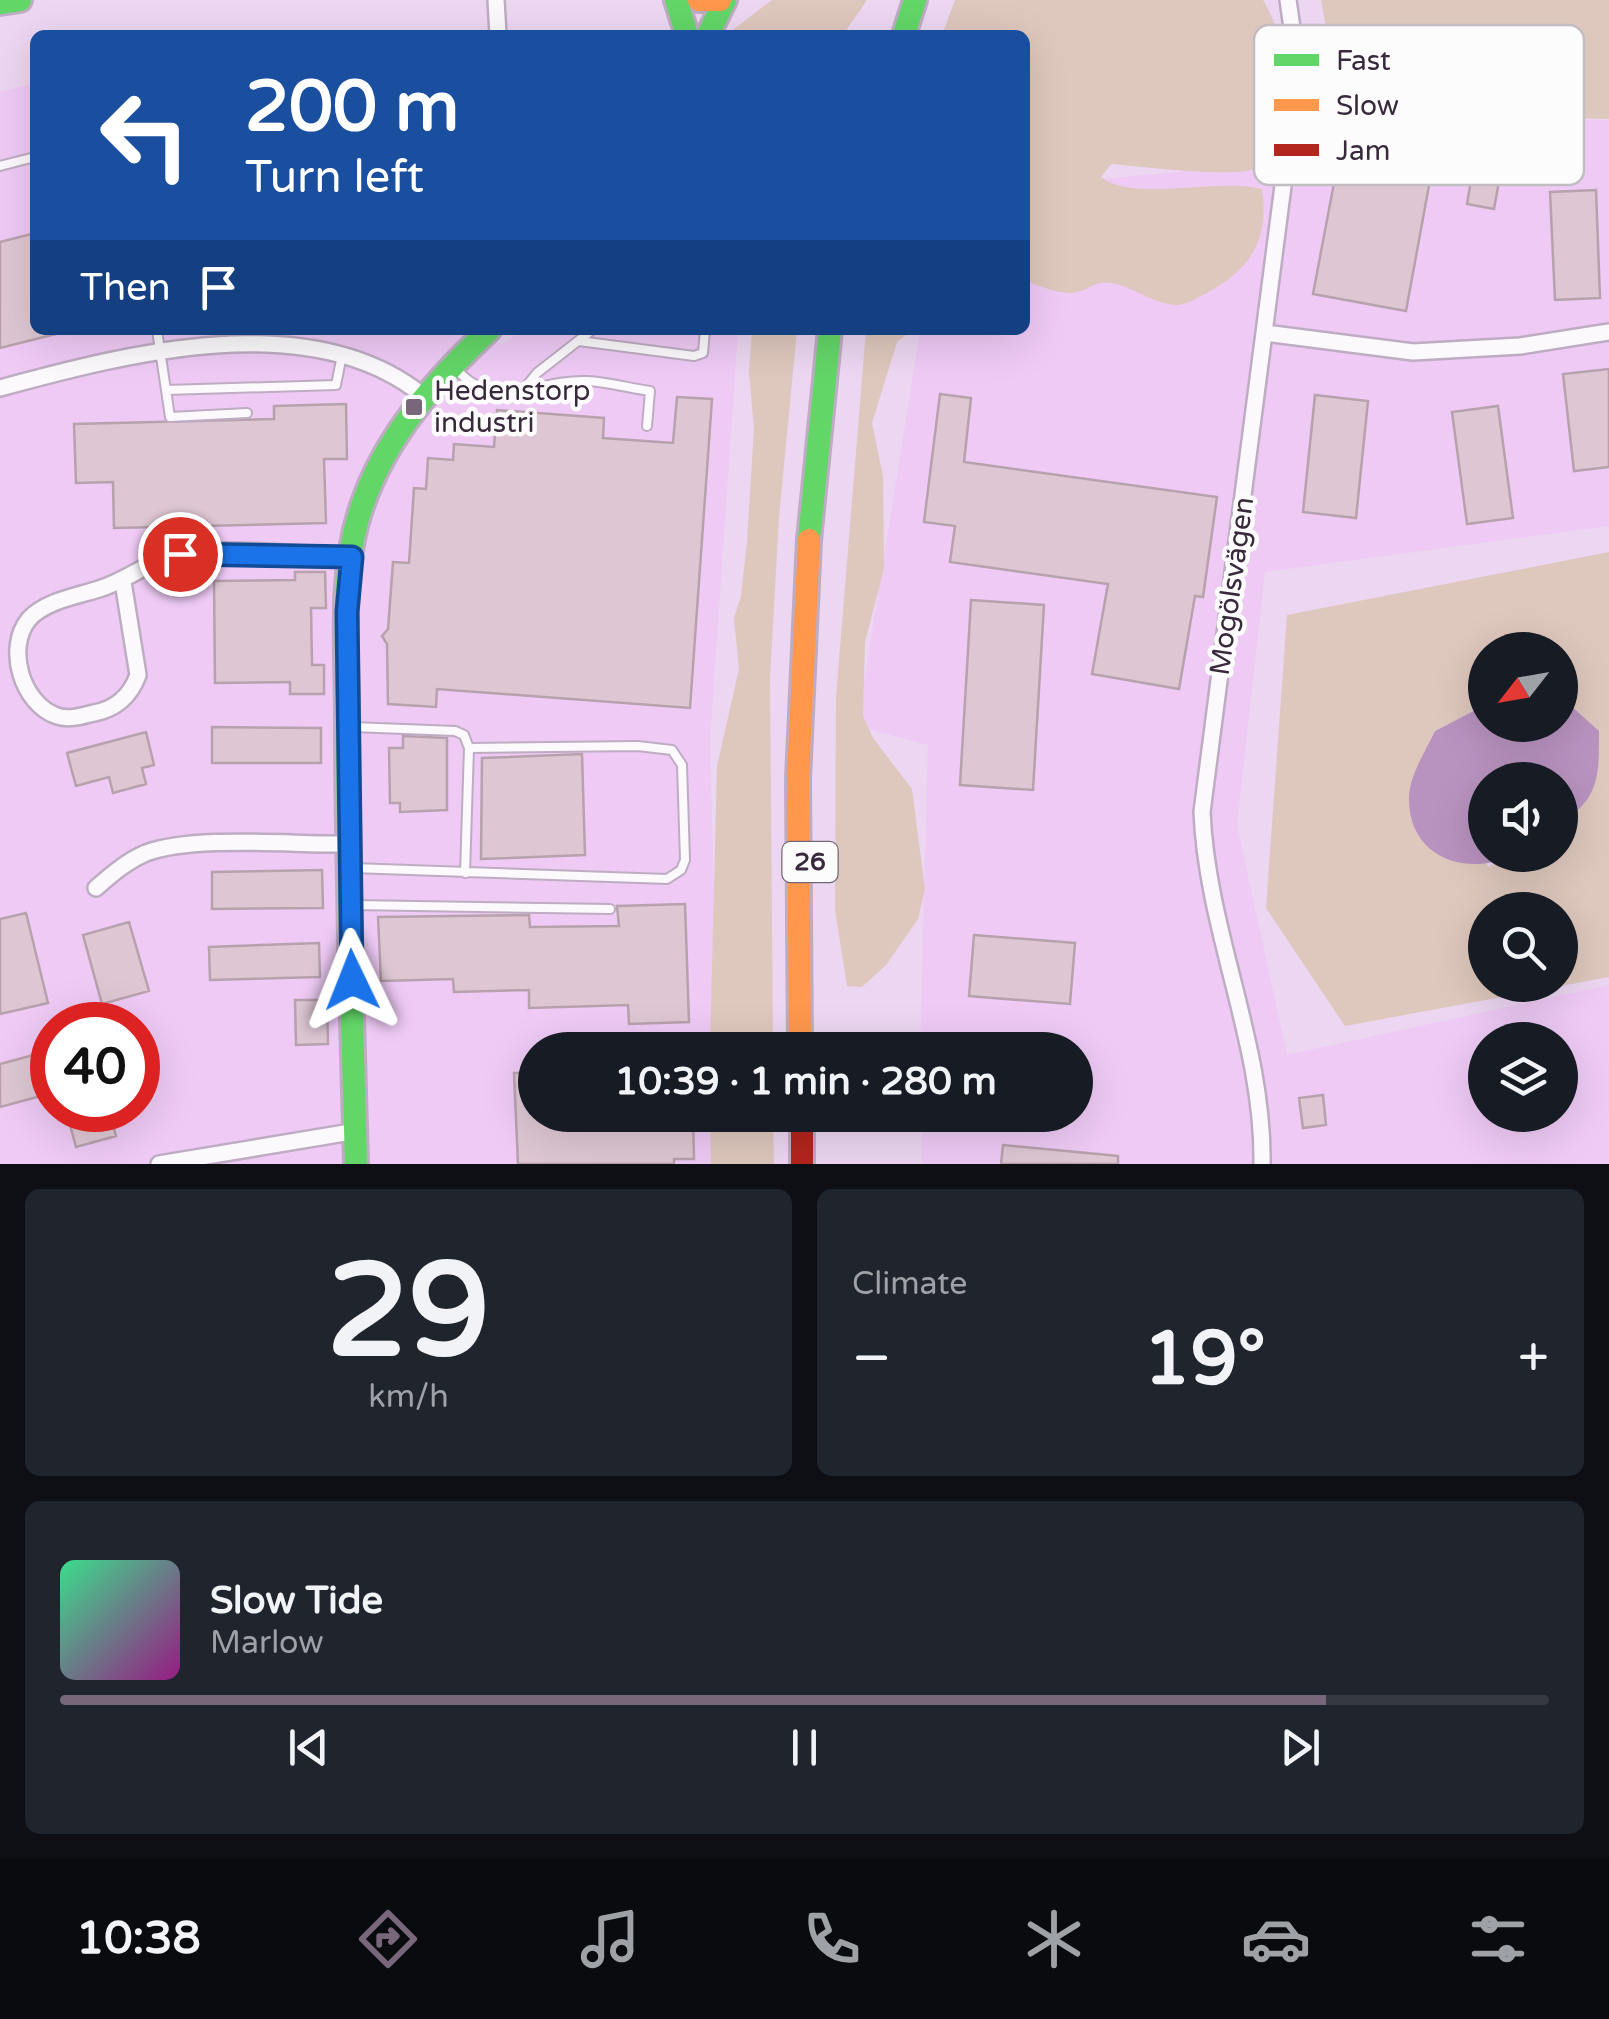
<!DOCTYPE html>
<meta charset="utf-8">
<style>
:root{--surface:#171b24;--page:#20242c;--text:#f1f3f6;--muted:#9ea1a6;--line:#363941;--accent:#78667b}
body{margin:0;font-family:"Varela Round",sans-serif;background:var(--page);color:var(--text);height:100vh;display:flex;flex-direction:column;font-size:38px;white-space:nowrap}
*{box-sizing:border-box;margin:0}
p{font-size:32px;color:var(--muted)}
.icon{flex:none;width:55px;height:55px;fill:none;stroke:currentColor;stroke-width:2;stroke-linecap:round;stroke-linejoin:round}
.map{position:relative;height:1164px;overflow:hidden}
.side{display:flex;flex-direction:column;gap:25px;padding:25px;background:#0d0f14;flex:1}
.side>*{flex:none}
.guide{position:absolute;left:30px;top:30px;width:1000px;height:305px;border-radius:15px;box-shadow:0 10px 40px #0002;background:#1a4fa0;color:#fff;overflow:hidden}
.needle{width:65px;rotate:239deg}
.controls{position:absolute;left:1468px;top:632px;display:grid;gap:20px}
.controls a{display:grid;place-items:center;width:110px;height:110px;border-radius:50%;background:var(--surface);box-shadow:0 10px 40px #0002;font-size:50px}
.speed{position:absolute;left:30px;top:1002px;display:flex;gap:20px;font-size:50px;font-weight:700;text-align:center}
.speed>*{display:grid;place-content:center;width:130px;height:130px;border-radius:50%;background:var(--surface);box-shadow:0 10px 40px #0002;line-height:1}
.speed .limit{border:15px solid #d22;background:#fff;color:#111}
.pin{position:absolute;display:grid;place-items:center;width:85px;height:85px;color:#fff;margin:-42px;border:5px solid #fff;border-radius:50%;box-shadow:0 2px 10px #0007}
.me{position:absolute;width:110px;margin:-55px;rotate:358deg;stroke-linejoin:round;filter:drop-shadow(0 0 8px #0008)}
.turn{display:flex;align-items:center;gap:35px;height:210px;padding:0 50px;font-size:45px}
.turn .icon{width:130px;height:130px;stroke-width:2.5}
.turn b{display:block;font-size:70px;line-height:85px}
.then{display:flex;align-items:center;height:95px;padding:0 50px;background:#0003;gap:20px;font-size:38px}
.big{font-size:75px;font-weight:700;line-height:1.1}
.side .widget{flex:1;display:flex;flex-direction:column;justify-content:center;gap:15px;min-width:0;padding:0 35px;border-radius:15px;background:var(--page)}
.side .dial{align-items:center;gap:0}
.dial b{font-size:130px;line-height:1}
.song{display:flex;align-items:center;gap:30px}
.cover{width:120px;height:120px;border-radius:15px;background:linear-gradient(135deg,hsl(150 70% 55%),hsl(310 70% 35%))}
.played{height:10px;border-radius:5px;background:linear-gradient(90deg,var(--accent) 85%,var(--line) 85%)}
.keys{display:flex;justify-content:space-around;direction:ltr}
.heat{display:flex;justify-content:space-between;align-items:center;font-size:55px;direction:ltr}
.side .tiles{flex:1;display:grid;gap:25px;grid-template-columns:1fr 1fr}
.widget:last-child{grid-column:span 2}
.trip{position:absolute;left:518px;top:1032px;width:575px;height:100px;border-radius:50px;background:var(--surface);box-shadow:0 10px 40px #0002;font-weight:700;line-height:100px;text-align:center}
.tab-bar{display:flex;height:160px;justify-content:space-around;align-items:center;background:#090b0e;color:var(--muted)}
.tab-bar .icon{width:70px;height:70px}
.tab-bar .on{color:var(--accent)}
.tab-bar b{font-size:45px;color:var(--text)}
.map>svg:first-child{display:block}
.built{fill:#eecaf5;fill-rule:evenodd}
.green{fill:#dec7bd;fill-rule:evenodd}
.water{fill:#b893bf}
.building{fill:#dec7d3;stroke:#b7a1ad;stroke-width:2.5}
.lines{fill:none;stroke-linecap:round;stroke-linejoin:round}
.lane-casing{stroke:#beacc2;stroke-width:12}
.street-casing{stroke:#beacc2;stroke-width:20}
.fast-casing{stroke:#beacc2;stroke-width:28}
.slow-casing{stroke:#beacc2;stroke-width:28}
.jam-casing{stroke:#beacc2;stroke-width:28}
.lane{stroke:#fcf9fd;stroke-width:8}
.street{stroke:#fcf9fd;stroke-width:15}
.fast{stroke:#63d668;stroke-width:22}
.slow{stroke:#ff974d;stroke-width:22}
.jam{stroke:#b3261e;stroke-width:22}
.route-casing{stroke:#114b97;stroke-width:25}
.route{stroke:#1a73e8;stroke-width:18}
.poi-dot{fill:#78667b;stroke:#fcfcfc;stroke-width:4}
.labels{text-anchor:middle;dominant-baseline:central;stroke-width:9;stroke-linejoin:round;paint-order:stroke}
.shield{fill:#fcfcfc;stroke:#746876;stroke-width:2.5}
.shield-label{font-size:25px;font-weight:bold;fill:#39293c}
.poi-label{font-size:28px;fill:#39293c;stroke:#fcfcfc;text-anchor:start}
.street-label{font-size:28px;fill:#39293c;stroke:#fcfcfc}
.key{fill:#fcfcfc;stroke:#c2bdc2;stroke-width:2.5}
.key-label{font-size:28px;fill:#39293c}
</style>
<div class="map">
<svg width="1609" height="1164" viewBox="0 0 1609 1164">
<rect width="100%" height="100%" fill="#ecd6f1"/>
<path class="built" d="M35,83V330H481L501,345L523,330H738L710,740L718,1050H535V1115H719L721,1164H0V92ZM52,1025H138V1110H52Z
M1279,115L1609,120V526L1265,572L1237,825L1287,1055L1609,985V1164H922L921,1115H1075V1050H920L928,745L857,726L919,338L922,330H1025V200L1070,182L1275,163ZM1485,1040H1560V1115H1485Z"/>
<path class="green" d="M772,0H867L843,35H726Z
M955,0H1263C1270,12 1278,29 1280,43C1285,69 1282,155 1257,168C1236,179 1139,166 1111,164L1101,177C1135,203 1217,177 1262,189C1270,240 1249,271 1205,294C1197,298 1186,305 1177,305C1153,304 1134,287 1112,283C1096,280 1090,289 1077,292C1061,296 1041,286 1025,281V35H942Z
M1321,0H1609V119L1340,113L1326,90L1332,60Z
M752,330H797L779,517L770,677L773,1050H710L717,766L739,669L734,618L741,596L747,542L754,429L749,371Z
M866,330H912L897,342L872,423L883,476L884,568L865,642L863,716L873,738L912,789L925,889L918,919L886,965L862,987L847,986L835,910L836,697Z
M1609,552V977L1345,1026L1266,908L1287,615ZM1485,650H1560V696L1599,732C1599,772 1596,802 1560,824V855H1513L1488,867L1435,731L1485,705ZM1485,910H1560V985H1485Z
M710,1115H773L774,1164H711Z"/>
<path class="water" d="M1560,696L1599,731C1599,776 1600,798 1560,824V780H1485V855H1513C1466,878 1407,857 1409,796C1410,775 1426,750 1435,731L1485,705V725H1560Z"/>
<path class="building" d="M1476,150L1504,154L1494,209L1467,204Z
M1338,162L1430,180L1406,311L1313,294Z
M1596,190L1600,298L1555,300L1550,192Z
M35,233V330H56V334L0,348V242Z
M1609,369V467L1574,471L1563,374Z
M940,394L971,398L964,462L1217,497L1203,597L1195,596L1179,689L1092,674L1108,584L950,562L955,526L924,522Z
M1315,395L1368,401L1356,518L1303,512Z
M677,397L712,399L690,708L437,689L436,707L388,704L387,644L382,636L388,629L393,562L409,563L414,488L426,489L428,458L453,460L454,444L494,447L497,410L604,418L603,438L673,443Z
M346,404L347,459H324L326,523L114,528L113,482L76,483L74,424L274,419V406Z
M1498,406L1513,518L1467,524L1452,412Z
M295,572H325L326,608H311L312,665H324V694H290V682L215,683L214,581L295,580Z
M971,600L1044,605L1033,790L960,785Z
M212,727L321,728V763H212Z
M146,732L154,765L142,768L146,784L113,793L109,777L76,786L67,753Z
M403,736L447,738V810L400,812V803H390L389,748H403Z
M582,754L585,855L481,859L482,758Z
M322,870L323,908L212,909V872Z
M685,904L689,1022L629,1024L628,1005L529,1008V990L454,992L453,979L381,981L378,917L529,915L530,927L619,926L617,906Z
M26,913L48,1003L0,1014V919Z
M129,922L149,991L102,1004L83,935Z
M974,935L1075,943L1070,1004L969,996Z
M319,943L320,977L210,980L209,947Z
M295,1000H327L328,1044L296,1045Z
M52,1050V1093L0,1107V1064Z
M514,1073H535V1115H693L694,1159H674V1164H518Z
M1323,1095L1326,1125L1303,1128L1299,1098Z
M66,1110H109L116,1136L76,1147Z
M1003,1145L1118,1156V1164H1001Z"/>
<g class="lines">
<defs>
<path id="lane" d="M0,166L35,157
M157,330L166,390L336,385L342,355
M579,341L694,356L703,353L705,330
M454,367C498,416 532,379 587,381C608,382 629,388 650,391L647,426
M524,389L537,373L592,330
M166,390L170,417L247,413
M353,868L667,879L681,870L685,860L682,765L672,750L638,746L469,748L464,735L455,731L353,727
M465,873L469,748
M353,905L610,909"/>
<path id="street" d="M496,0L498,35
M1265,333L1413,352L1520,346L1609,332
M0,388C126,354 310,305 422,395
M123,582L138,675C131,695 116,709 94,713C82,716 69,720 57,716C22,704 5,648 29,619C45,601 77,596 99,589C126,581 147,562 175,555C211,546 311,555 352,557
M96,888C112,874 127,861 146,853C195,835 293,845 347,844
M159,1164L357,1131
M1262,1164C1264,1044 1207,932 1202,812L1298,70L1288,0"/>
<path id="fast" d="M676,0L687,35
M0,3L20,0
M708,35L725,0
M904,35L915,0
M809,540L830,330
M356,1164C352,1015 347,866 347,717C347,650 339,571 362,506C386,435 436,380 489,330"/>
<path id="slow" d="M699,0H720
M800,1050L798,779L809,540"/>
<path id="jam" d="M802,1115V1164"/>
</defs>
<use href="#lane" class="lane-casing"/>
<use href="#street" class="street-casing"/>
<use href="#fast" class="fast-casing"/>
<use href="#slow" class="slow-casing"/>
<use href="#jam" class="jam-casing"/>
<use href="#lane" class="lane"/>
<use href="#street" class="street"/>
<use href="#fast" class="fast"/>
<use href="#slow" class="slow"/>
<use href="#jam" class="jam"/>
</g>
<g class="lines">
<defs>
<path id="route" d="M180,554L352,557L347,612L352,980"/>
</defs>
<use href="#route" class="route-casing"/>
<use href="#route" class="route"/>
</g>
<rect class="poi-dot" x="404" y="397" width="20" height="20" rx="5"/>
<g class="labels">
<rect class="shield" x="782.5" y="842" width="55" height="40" rx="8"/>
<g class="shield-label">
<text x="810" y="862">26</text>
</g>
<g class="poi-label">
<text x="434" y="391">Hedenstorp<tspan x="434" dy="32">industri</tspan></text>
</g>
<g class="street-label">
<text transform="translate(1232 586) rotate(-82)">Mogölsvägen</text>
</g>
</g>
<rect x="1254" y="25" width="330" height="160" rx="15" class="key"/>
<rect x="1274" y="54" width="45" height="12" fill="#63d668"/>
<rect x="1274" y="99" width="45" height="12" fill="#ff974d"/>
<rect x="1274" y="144" width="45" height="12" fill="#b3261e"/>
<g class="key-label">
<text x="1336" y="70">Fast</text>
<text x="1336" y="115">Slow</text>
<text x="1336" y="160">Jam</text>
</g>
</svg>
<div class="controls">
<a><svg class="needle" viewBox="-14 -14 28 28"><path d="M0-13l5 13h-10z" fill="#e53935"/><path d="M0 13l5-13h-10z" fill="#9ea1a6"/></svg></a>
<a><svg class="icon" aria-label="sound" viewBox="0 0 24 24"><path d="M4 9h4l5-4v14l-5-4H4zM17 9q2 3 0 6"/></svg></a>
<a><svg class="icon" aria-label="search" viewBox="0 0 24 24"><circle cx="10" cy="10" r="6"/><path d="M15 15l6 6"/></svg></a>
<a><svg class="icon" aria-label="layers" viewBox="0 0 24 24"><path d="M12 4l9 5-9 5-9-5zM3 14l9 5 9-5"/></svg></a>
</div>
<div class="speed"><div class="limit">40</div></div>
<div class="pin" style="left:180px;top:554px;background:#d93025"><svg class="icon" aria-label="arrive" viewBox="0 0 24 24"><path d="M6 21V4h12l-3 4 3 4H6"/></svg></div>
<svg class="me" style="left:352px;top:980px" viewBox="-20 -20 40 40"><path d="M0-17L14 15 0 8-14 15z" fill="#1a73e8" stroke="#fff" stroke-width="4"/></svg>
<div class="trip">10:39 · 1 min · 280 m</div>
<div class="guide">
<div class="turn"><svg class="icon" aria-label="left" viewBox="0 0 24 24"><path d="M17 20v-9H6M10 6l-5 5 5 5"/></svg><div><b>200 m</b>Turn left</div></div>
<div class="then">Then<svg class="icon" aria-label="arrive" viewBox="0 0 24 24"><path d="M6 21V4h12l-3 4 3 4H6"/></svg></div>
</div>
</div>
<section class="side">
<div class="tiles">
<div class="widget dial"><b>29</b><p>km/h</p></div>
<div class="widget"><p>Climate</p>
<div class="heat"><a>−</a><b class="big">19°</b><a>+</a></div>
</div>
<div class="widget">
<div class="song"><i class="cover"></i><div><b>Slow Tide</b><p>Marlow</p></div></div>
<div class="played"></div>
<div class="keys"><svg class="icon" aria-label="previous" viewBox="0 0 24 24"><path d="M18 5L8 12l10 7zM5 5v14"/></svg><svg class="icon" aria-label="pause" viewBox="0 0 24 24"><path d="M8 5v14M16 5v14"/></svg><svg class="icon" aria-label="next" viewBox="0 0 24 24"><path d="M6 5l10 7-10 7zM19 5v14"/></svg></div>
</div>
</div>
</section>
<nav class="tab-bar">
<b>10:38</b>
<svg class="icon on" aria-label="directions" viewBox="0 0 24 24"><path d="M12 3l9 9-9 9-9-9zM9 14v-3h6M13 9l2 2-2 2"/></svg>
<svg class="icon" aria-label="music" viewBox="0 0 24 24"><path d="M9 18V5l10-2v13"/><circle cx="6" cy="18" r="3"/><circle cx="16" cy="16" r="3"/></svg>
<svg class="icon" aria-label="phone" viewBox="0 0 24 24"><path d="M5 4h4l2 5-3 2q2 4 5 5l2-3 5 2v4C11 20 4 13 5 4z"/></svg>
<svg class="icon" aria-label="climate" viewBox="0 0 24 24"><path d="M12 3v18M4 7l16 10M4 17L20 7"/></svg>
<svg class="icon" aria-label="car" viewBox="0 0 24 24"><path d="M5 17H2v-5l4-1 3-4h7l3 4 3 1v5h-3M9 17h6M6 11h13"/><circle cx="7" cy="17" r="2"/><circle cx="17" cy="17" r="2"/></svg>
<svg class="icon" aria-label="filters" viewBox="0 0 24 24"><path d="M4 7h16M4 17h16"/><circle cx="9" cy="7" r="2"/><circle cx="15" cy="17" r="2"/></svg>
</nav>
